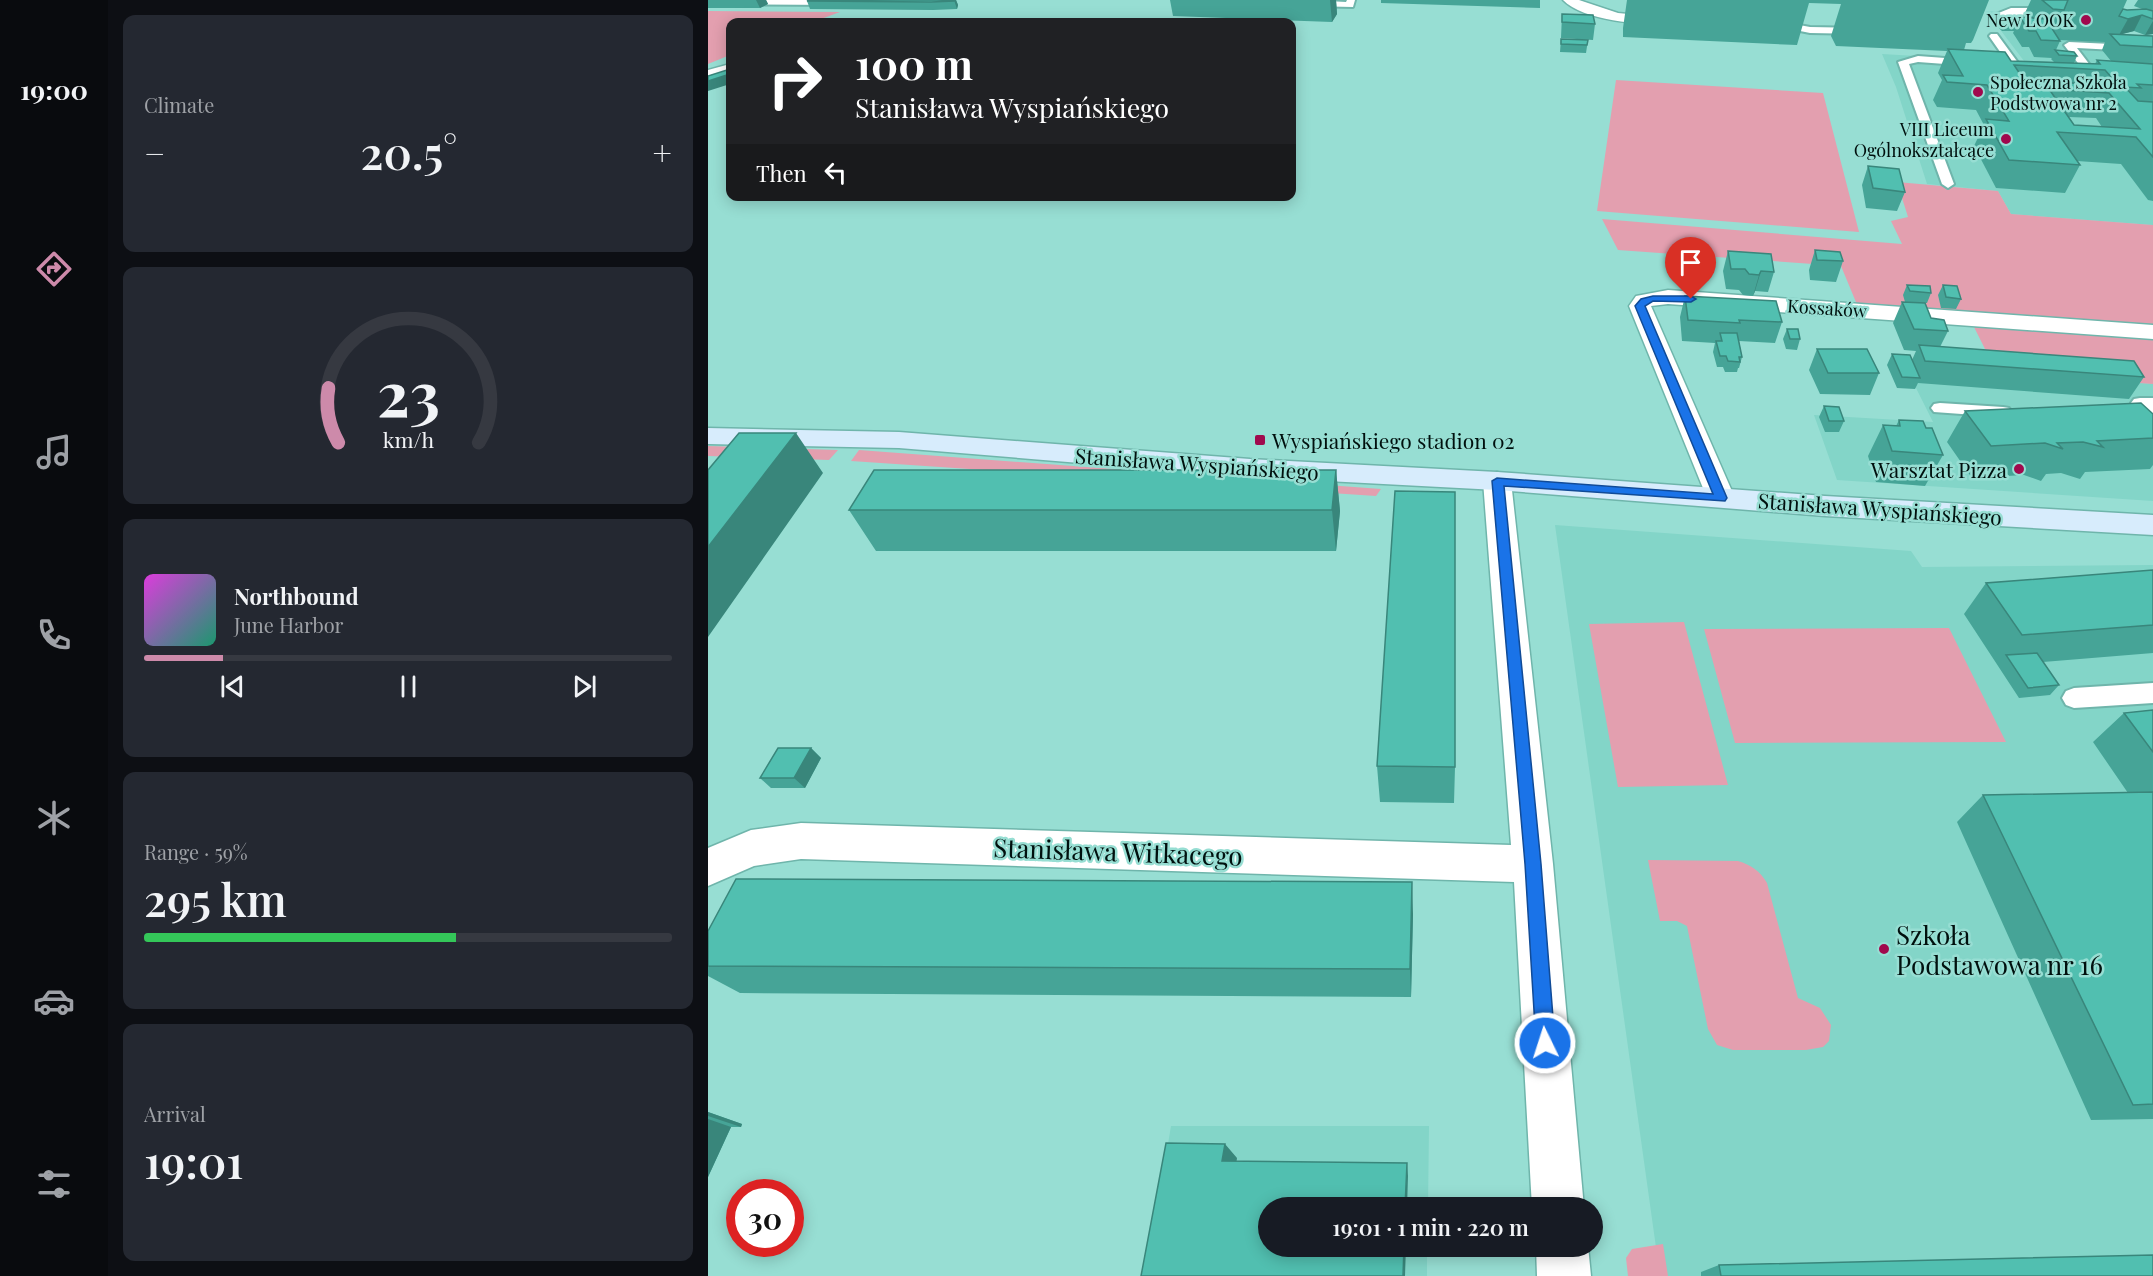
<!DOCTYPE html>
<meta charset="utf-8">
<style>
:root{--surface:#171b24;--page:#242831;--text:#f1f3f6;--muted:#9ea1a6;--line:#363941;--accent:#cd8aaa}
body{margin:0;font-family:"Playfair Display",serif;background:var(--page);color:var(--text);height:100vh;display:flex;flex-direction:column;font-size:22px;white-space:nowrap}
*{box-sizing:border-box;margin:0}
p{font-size:20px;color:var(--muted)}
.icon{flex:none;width:33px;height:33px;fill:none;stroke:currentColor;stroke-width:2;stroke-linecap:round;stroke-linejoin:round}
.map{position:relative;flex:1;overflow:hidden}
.side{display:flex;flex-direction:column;gap:15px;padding:15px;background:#0d0f14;width:600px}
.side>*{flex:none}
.guide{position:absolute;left:18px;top:18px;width:570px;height:183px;border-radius:12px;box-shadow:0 3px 15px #0003;background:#202124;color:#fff;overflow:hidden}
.speed{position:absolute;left:18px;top:1179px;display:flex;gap:12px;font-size:30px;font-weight:700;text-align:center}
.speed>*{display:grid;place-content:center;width:78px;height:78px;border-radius:50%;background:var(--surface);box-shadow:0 3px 15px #0003;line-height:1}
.speed .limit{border:9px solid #d22;background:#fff;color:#111}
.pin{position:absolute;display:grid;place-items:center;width:51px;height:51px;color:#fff;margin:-62px -26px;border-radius:50% 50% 50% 0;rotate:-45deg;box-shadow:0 0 6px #0007}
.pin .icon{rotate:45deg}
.me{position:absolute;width:66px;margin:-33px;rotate:356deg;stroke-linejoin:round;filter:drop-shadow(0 0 4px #0008)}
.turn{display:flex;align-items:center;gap:21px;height:126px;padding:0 30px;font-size:27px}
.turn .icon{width:78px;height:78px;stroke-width:2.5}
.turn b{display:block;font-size:42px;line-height:51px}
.then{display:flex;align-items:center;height:57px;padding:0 30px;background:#0003;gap:12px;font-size:22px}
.big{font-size:45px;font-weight:600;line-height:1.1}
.side .tile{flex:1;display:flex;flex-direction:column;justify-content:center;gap:9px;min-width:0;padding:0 21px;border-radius:12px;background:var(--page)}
.side .dial{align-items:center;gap:0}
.dial svg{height:156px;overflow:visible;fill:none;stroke:var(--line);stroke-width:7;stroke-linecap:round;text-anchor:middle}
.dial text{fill:var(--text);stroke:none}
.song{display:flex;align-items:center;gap:18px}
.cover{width:72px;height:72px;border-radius:9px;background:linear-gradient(135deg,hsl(300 70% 55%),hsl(160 70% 35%))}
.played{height:6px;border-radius:3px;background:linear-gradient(90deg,var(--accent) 15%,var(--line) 15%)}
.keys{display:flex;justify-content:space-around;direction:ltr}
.heat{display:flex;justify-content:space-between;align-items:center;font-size:33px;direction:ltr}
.charge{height:9px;border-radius:4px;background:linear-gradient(90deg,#34c759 59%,var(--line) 0)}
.trip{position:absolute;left:550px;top:1197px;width:345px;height:60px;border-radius:30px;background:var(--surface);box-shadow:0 3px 15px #0003;font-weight:600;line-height:60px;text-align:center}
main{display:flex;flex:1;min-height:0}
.tabs{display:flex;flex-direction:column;width:108px;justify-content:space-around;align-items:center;background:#090b0e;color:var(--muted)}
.tabs .icon{width:42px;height:42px}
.tabs .on{color:var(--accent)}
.tabs b{font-size:27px;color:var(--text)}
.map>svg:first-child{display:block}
.built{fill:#83d5c8}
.green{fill:#e39faf}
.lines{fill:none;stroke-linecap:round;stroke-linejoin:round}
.lane-casing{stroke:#6fb5ab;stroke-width:4}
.street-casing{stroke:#6fb5ab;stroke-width:3}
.secondary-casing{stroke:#6fb5ab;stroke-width:3}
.lane{fill:#fff;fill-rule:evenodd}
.street{fill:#fff;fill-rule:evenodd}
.secondary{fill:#d7ecfc;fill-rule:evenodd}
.wall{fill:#46a497;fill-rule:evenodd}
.shaded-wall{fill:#39867b}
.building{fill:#51bfb0;stroke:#39867b;stroke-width:1.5;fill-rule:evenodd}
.route{fill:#1a73e8;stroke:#114b97;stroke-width:1.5}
.poi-dot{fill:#a0094d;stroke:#97ded3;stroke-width:2}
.labels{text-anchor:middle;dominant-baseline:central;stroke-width:5;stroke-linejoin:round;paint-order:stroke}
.far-poi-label{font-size:18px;fill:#00100e;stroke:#97ded3;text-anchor:end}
.far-street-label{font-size:18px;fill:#00100e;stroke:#97ded3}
.poi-label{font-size:21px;fill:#00100e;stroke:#97ded3;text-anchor:start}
.street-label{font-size:21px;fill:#00100e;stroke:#97ded3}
.near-street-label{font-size:26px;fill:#00100e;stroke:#97ded3}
.near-poi-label{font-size:26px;fill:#00100e;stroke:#97ded3;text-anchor:start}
</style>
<main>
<nav class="tabs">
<b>19:00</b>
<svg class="icon on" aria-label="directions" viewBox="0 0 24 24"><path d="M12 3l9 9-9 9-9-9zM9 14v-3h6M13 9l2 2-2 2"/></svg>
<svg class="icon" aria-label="music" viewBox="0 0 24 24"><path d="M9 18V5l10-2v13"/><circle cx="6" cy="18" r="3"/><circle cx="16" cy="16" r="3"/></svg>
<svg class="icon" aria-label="phone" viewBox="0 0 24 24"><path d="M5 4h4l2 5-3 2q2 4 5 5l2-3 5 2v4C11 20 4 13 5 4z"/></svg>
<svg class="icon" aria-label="climate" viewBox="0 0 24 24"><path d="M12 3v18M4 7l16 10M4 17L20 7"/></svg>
<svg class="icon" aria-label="car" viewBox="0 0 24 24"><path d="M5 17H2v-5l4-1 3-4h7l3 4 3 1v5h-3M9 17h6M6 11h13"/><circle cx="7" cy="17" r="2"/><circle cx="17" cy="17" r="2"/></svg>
<svg class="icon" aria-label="filters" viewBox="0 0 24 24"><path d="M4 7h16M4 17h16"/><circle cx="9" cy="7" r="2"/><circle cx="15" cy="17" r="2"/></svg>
</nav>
<section class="side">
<div class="tile"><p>Climate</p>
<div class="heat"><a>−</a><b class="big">20.5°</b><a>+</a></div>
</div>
<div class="tile dial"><svg viewBox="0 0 100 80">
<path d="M14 69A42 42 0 1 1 86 69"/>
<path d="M14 69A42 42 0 0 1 9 41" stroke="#cd8aaa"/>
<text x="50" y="56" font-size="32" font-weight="700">23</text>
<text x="50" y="72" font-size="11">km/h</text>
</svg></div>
<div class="tile">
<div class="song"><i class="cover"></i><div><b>Northbound</b><p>June Harbor</p></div></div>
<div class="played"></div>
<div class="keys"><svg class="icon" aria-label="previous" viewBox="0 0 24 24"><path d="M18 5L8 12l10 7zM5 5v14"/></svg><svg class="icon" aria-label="pause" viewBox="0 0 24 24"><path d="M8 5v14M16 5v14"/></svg><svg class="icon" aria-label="next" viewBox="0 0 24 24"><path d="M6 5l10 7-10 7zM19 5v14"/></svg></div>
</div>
<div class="tile"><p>Range · 59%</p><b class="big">295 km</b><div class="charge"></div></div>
<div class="tile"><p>Arrival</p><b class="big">19:01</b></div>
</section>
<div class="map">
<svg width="1445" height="1276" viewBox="0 0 1445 1276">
<rect width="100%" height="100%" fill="#97ded3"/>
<path class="built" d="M1278,11L1369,17L1395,38L1445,41V70L1316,61Z
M1174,54L1294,61L1445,79V225L1303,214L1290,191L1219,184L1188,87Z
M1197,366L1445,384V501L1129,480L1106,415L1225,422Z
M847,525L1203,551L1214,567L1445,565V1276H952Z
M463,1126H721L720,1207L561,1208V1246L719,1247V1276H438Z"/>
<path class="green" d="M0,11L132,12L105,22H22V55L0,64Z
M908,80L1115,93L1151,232L889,211Z
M1189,182L1290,191L1303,214L1445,225V329L1150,307L1133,266L910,250L894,219L1194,244L1183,221L1200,217Z
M1264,323L1445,336V384L1289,373Z
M0,446L130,450L121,460L0,456Z
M151,450L673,489L668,496L143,461Z
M976,622L1020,785L910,787L881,624Z
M1241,628L1298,742L1027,743L996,629Z
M940,860L1030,861C1043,865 1052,871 1059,883L1090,998L1112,1008L1123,1025L1121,1041L1115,1047L1098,1050H1025L1009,1045L1000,1029L979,926L969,921H952Z
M955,1244L960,1276H920L918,1258L924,1249Z"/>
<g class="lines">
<defs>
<path id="lane" d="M0,0H129L131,2L127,5L0,4Z
M639,0H647L645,7L600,6L596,3L600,0L638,2Z
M1303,8H1349L1353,11L1349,14L1298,15L1308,25L1303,28L1288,14Z
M1065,20L1102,27L1155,28L1160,31L1155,34L1102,33L1062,25L1060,23Z
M1283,34H1289L1311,64L1310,66H1302L1281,36Z
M1361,42L1445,46V52L1369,48L1385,69L1380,72L1376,71L1356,45Z
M1210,56L1264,60L1269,63L1264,66L1210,62L1201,64L1246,184L1240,188L1234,184L1190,62Z
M1432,398H1445V422L1439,421L1423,403L1426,399Z
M1232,403L1295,407L1301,408L1304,412L1301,416L1295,417L1226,412L1223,408L1226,404Z
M1445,683V703L1366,708L1358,705L1354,698L1358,691L1366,688Z"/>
<path id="street" d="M855,0H871L910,13L961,18L968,22L961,26C933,24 875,21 855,0Z
M22,64V73L0,80V70Z
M960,290L1445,325V339L960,304L943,306L1027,498L1023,505L1013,507L1003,505L999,498L921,306L928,296Z
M789,472L799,475L803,481L845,864L876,1208H824L806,882L93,859L46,866L0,886V848L43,830L93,823L803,845L775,481L779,475Z
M828,1246H880L883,1276H829Z"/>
<path id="secondary" d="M0,428L191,432L542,459L789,472L1117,496L1445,515V535L1117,516L789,490L542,477L191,448L0,444Z"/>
</defs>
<use href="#lane" class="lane-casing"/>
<use href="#street" class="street-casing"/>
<use href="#secondary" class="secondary-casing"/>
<use href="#lane" class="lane"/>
<use href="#street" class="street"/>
<use href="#secondary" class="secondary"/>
</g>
<path class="wall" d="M0,0H58L60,4L52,8H0Z
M101,0H248L250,5L249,9L225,10L102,9L99,1Z
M462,0H628L629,14L624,22L465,16Z
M673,0H832V8L673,3Z
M919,0H1281L1265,40L1263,43H1258L1256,50L1303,61L1346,62L1343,59L1344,58L1326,57L1321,47H1314L1305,33L1306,31H1294L1290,27L1294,19L1310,22L1312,17L1318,18L1316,15L1323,0H1419L1415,9L1419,10L1434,9L1426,6L1430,0H1445V34L1437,35L1426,31L1413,34L1445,36V201L1440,200L1413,164L1369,161L1372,165L1357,193L1288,188L1266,146L1276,125L1268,110L1229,107L1225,100L1234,80L1230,73L1239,51L1128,46L1123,36L1133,4L1101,3L1089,45L915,37V28ZM1351,40L1397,42L1394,50L1403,61L1389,60L1387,64L1366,63L1369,56L1348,50L1352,41ZM1361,117L1388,118L1394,127L1366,125Z
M854,14L887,24L885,40L853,38Z
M853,39L880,40L878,53L852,52Z
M1160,166L1197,192L1189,211L1158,208L1154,185Z
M1107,250L1135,261L1128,282L1102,280L1101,270Z
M1020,251L1066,272L1060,292L1047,291L1045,296L1035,295L1031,290L1018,289L1015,271Z
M1199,285L1223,293L1219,303L1197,302L1195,295Z
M1235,285L1253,299L1248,309L1233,308L1230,295Z
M977,296L1074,322L1067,343L1031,341L1034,357L1031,368H1030L1029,372H1017L1015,367H1009L1005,352L1007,343L974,341L972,317Z
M1194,302L1223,318L1240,331L1232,347L1436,377L1421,399L1210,383L1207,389L1189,388L1179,365L1184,354L1204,360L1208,351L1196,350L1185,323Z
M1079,329L1092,339L1089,350L1078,349L1075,339Z
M1109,349L1171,373L1162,395L1112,394L1101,370Z
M1116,406L1136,421L1131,432H1117L1111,417Z
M1257,411L1445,414V465L1442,469L1377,472L1372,479L1353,473L1338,474L1333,481L1316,475L1264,478L1239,442Z
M1191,420L1218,428L1235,455L1217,486L1168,482L1160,456L1175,425L1188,426Z
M628,470L632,511L628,551H168L141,510Z
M1445,570V653L1335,662L1351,685L1342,695L1311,698L1256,614L1278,583Z
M1445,710V1119L1383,1120L1249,822L1275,795L1420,793L1385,742L1416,713Z
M103,748L113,758L97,788H63L52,778Z
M669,766L747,767L746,803L672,802Z
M705,914L703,997L32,993L0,976V931Z
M0,1112L34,1124L33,1127H23L0,1177Z
M1011,1265L1445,1276H993V1272Z"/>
<path class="shaded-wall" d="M48,0H58L60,4L52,8Z
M246,0H248L250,5L249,9Z
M622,0H628L629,14L624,22Z
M1434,15L1426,31L1411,35L1420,19Z
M1445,21V34L1437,35Z
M22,74V84L0,91V81Z
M1053,271L1047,291L1045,296L1051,275Z
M88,433L115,473L0,637V547Z
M628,470L632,511L628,551L624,510Z
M103,748L113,758L97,788L86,778Z
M704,882L705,914L703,997L702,969Z
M0,1112L34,1124L33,1127L0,1116Z
M0,1119L23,1127L0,1177Z
M517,1144L529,1158L527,1173L514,1161Z
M699,1163L700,1176L699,1208H697Z
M696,1246H698L697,1276H695Z"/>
<path class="building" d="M101,0H246V1L223,2L99,1Z
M1334,0H1360L1356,10L1345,9Z
M1415,9L1419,10L1438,9L1445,11V19L1434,15L1420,19L1411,16Z
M854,14L885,15L887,24L854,22Z
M1312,17L1338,19L1352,41L1333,40L1328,31H1321Z
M1294,19H1307L1310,22L1309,23H1297Z
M1402,34L1445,36V47L1412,45Z
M853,39L880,40L879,45L853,44Z
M1240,49L1297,52L1303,61L1392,64L1389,60L1445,64V85L1429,84L1433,88L1417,87L1430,101L1445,102V157L1428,137L1349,132L1372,165L1301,160L1278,119L1301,121L1279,85L1239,82L1235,75L1255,76ZM1306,65L1397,70L1411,86L1316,80ZM1341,89L1401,93L1432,129L1366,125Z
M1347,50L1366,52L1369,56L1351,55Z
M22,69V74L0,81V76Z
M1160,166L1191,169L1197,192L1165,188Z
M1107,250L1132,252L1135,261L1109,260Z
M1020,251L1063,254L1066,272L1053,271L1051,275L1041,274L1037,269H1023Z
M1199,285L1222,286L1223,293L1202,291Z
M1235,285L1249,286L1253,299L1238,297Z
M977,296L1068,301L1074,322L1031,320L1032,323L980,320Z
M1194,302L1217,303L1223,318L1236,320L1240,331L1206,329Z
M1079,329H1090L1092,339H1082Z
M1012,333H1029L1034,357H1031L1032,362L1020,361L1018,356H1012L1008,341H1014Z
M1211,345L1426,361L1436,377L1217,361Z
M1109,349H1159L1171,373H1120Z
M1184,354L1202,355L1212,378L1194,377Z
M1433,403L1445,414V438L1389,441L1395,447L1375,442L1349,443L1355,449L1337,443L1283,446L1257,411Z
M1116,406L1131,407L1136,421H1121Z
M1191,420L1215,421L1218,428H1224L1235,455L1184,451L1175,425L1192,426Z
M31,433H88L0,547V470Z
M166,470H628L624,510H141Z
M687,491L747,492V767L669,766Z
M1445,570V625L1314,635L1278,583Z
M1329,653L1351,685L1320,688L1298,655Z
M1445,710V752L1416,713Z
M70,748H103L86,778H52Z
M1445,792V1104L1425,1105L1275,795Z
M28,879L704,882L702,969L0,966V931Z
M458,1143L517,1144L514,1161L699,1163L697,1208H561V1246H696L695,1276H433Z
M1445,1255V1276H1013L1011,1265Z"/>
<path class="route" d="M945,296H983L988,299L983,302L945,301L937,306L1019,498L1017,501L796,486L833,864L847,1043L844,1050L837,1053L831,1050L828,1043L817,864L784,481L789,478L1005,494L927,306L933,299Z"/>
<g class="poi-dot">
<circle cx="1378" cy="20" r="6"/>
<circle cx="1270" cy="92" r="6"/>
<circle cx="1298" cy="139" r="6"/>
<rect x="546" y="434" width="12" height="12" rx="3"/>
<circle cx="1311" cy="469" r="6"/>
<circle cx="1176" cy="949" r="6"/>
</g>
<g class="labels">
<g class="far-poi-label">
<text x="1366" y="20">New LOOK</text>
<text x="1282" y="82" text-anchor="start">Społeczna Szkoła<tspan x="1282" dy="21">Podstwowa nr 2</tspan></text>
<text x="1286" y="129">VIII Liceum<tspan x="1286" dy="21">Ogólnokształcące</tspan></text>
</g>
<g class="far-street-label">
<text transform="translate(1119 308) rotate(4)">Kossaków</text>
</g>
<g class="poi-label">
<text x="564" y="440">Wyspiańskiego stadion 02</text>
<text x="1299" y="469" text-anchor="end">Warsztat Pizza</text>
</g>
<g class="street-label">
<text transform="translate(489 463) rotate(4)">Stanisława Wyspiańskiego</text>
<text transform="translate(1172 508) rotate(4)">Stanisława Wyspiańskiego</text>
</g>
<g class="near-street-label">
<text transform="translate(410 851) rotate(2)">Stanisława Witkacego</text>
</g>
<g class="near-poi-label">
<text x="1188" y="934">Szkoła<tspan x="1188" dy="30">Podstawowa nr 16</tspan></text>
</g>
</g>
</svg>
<div class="speed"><div class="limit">30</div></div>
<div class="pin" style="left:983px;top:299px;background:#d93025"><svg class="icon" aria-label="arrive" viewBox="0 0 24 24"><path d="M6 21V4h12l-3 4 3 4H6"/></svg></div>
<svg class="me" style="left:837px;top:1043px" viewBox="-20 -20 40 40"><circle r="17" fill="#1a73e8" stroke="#fff" stroke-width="3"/><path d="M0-11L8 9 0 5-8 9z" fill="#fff"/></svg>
<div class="trip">19:01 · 1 min · 220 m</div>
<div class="guide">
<div class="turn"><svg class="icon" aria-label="right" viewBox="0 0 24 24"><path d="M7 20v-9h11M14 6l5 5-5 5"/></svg><div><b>100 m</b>Stanisława Wyspiańskiego</div></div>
<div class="then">Then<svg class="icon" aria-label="left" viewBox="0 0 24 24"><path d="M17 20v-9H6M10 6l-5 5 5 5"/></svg></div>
</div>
</div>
</main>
